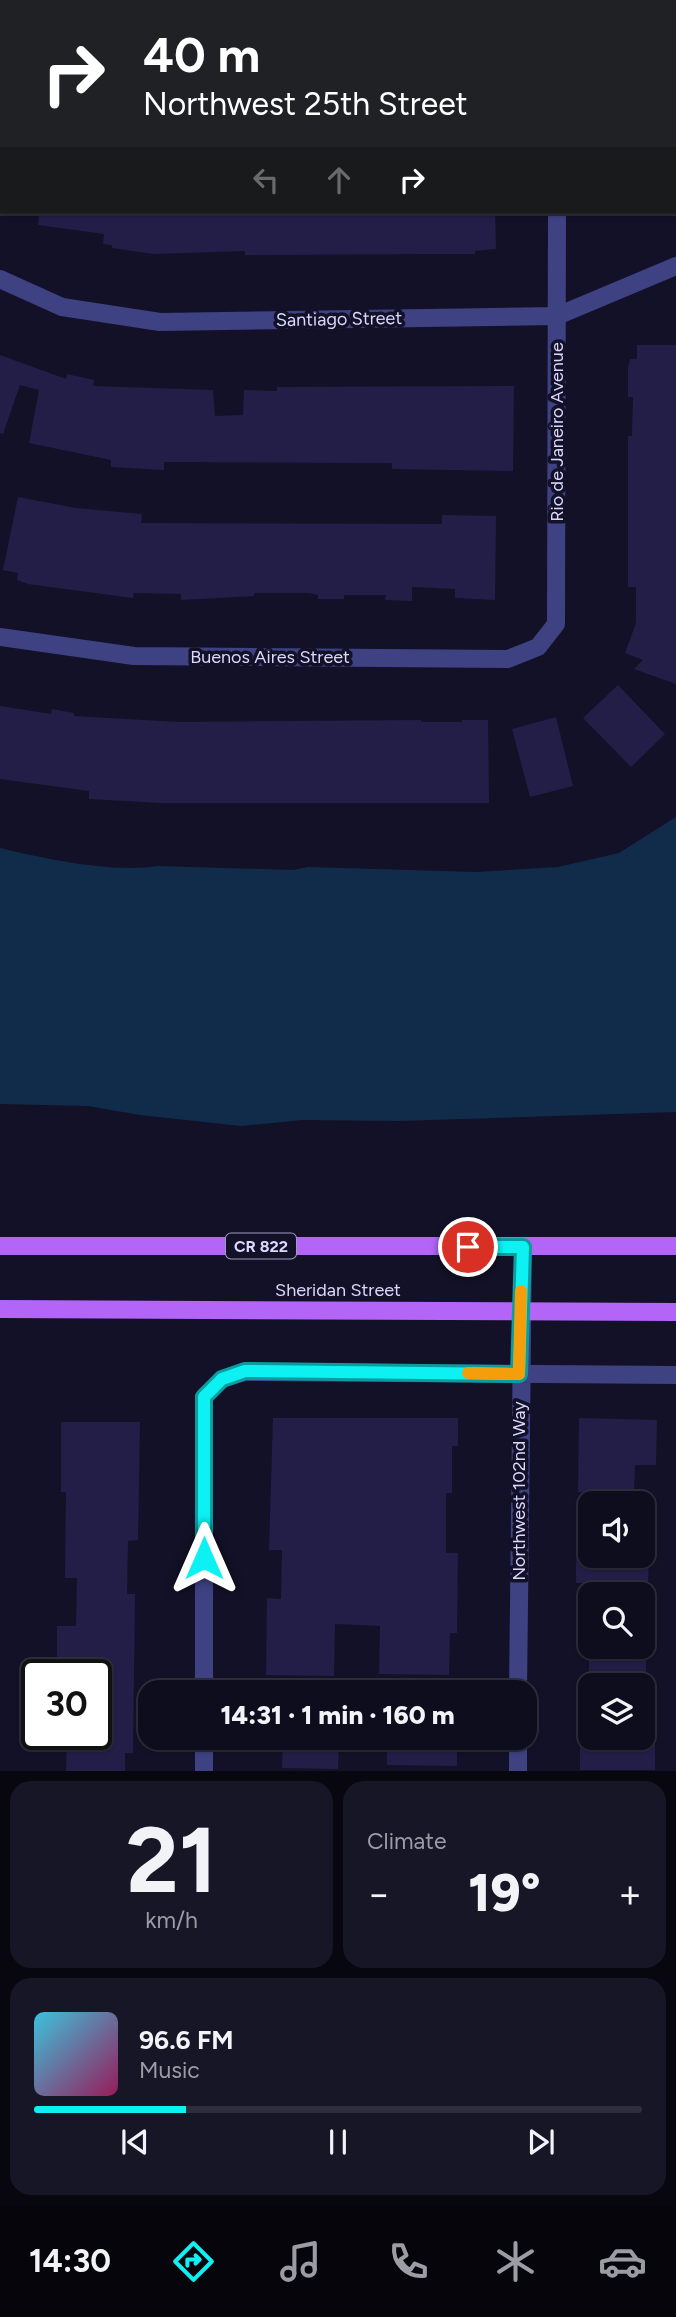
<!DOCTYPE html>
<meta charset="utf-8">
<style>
:root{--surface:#0e0d1d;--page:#171626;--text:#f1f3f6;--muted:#9b9ca4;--line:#2e2d3b;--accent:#0ef1f3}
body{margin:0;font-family:Figtree,sans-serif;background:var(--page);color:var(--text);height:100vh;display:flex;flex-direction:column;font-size:26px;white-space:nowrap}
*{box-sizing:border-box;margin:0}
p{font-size:23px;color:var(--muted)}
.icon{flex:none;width:38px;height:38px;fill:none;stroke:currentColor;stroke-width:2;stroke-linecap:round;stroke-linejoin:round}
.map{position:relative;height:1771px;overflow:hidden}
.panel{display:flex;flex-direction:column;gap:10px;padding:10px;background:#080710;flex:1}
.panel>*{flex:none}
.guide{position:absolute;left:0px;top:0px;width:677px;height:214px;box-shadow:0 2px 5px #0004,0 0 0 2px var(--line);background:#202124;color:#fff;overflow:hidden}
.controls{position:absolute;left:578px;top:1491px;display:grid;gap:14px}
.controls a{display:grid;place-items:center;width:77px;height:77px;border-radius:14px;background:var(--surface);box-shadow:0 2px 5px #0004,0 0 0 2px var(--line);font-size:35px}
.speed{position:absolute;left:21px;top:1659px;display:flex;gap:14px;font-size:35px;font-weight:700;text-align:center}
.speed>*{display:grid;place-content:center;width:91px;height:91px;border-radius:50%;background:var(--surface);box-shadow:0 2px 5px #0004,0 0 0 2px var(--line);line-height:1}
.speed .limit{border:4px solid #111;border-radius:10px;background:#fff;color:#111}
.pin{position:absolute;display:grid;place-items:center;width:60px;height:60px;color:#fff;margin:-30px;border:4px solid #fff;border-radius:50%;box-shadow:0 2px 7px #0007}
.me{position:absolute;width:77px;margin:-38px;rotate:0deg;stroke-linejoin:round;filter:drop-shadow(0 0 5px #0008)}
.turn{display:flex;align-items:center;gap:24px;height:147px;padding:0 28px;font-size:32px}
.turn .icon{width:91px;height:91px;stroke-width:2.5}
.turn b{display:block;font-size:49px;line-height:60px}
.lanes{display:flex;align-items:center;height:66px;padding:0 28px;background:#0003;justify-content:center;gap:35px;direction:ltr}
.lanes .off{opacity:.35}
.big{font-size:52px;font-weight:800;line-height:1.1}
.panel .tile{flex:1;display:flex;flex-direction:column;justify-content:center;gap:10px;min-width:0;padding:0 24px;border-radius:21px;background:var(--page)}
.panel .dial{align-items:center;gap:0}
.dial b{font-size:91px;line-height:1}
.song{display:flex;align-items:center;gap:21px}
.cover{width:84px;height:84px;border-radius:10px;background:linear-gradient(135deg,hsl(190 70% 55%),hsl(330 70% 35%))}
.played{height:7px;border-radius:4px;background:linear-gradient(90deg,var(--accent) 25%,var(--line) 25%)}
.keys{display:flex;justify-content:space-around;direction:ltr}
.heat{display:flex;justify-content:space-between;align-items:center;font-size:38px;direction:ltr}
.panel .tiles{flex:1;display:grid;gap:10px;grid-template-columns:1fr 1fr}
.tile:last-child{grid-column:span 2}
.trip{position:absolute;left:138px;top:1680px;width:399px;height:70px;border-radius:21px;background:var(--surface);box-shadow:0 2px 5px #0004,0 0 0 2px var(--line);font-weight:800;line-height:70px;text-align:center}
.dock{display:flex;height:112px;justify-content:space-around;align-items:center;background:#06050c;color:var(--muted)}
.dock .icon{width:49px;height:49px}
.dock .current{color:var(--accent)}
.dock b{font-size:32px;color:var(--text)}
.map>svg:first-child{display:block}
.water{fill:#112c4a}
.building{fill:#221e47}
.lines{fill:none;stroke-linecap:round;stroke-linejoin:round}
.street{stroke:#3e4283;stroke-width:18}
.primary{stroke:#b365f7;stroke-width:18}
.route-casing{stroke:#099d9e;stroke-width:18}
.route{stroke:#0ef1f3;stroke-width:12}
.slow{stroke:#f59e0b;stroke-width:12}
.labels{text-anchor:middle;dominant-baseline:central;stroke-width:7;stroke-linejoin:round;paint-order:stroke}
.shield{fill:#131127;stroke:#9e9cbd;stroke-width:2}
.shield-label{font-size:16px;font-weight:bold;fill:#d9d8fd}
.street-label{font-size:18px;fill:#d9d8fd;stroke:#131127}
</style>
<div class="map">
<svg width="676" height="1771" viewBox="0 0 676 1771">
<rect width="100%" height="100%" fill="#131127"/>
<path class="water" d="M676,817V1112L399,1121L303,1120L241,1126L140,1115L88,1106L0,1104V848C46,859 111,873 158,866L293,870L308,867L475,872L558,867L619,853Z"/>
<path class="building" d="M39,212H495L496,249L475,251V254H449L245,255V251L153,254L112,248V245L103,244L104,234L38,225Z
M637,345H676V684L634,669L643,660L625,653L636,623V587H628V436H632L633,397H628V368L630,359H637Z
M0,355L66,379L67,374L94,380L93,386L213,390L215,416L243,415L244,390L277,391V387L514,386L513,471L392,469V463L164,462V470L111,467V460L29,443L39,390L20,385L3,434L0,433Z
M18,497L76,508L142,514L141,523L442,524V515L496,516L495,600L455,598V589L412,587V601L385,600L386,595H344V599H318V595L308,593H254V596L181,600V594L134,593L133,598L28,584L17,580L18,573L3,570Z
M618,685L665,734L631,767L583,718Z
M0,706L51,714L52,709L74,713V716L178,722L421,720V722H462V720H488L489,803H161L89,799V791L0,779Z
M556,717L573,786L530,797L512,729Z
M273,1418H458V1446H452V1493H446V1553H458L457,1633H450L449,1675L379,1674L380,1626L335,1624L334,1676L266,1675L267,1598L281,1599L282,1550H269Z
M579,1418L657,1420L656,1465H635L634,1492H578Z
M61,1422H140L138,1540L128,1541L127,1594H135L133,1753H125V1771H66L67,1734H96V1666H57V1626H76L77,1578H65L66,1492H61Z
M576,1556H649L648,1584L576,1583Z
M589,1647H646V1676L589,1675Z
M283,1738H339L338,1769L282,1768Z
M387,1738H457V1766L387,1765Z
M580,1738H655V1770H580Z"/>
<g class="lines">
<path class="street" d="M558,2V0
M0,279L62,307L160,322L557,316L676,266
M0,637L134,656L508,659L538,647L556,624L557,212
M204,1692V1397L222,1379L245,1372L676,1375
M518,1692L523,1247
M204,1771V1738
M518,1771V1738"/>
<path class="primary" d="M0,1246H676
M0,1309L676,1312"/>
</g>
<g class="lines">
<defs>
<path id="route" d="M204,1558V1397L222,1379L245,1371L519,1374L523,1247H468"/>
</defs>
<use href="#route" class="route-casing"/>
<use href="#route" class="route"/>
<path class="slow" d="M468,1373L519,1374L521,1291"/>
</g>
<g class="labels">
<rect class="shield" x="226" y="1233.5" width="70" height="25" rx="5"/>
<g class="shield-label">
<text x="261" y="1246">CR 822</text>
</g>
<g class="street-label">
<text transform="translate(339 319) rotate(-1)">Santiago Street</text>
<text transform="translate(557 432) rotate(-90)">Rio de Janeiro Avenue</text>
<text x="270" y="657">Buenos Aires Street</text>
<text x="338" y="1290">Sheridan Street</text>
<text transform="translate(519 1491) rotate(-90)">Northwest 102nd Way</text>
</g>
</g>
</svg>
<div class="controls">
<a><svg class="icon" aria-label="sound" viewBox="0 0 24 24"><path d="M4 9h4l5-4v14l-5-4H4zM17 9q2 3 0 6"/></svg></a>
<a><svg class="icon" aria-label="search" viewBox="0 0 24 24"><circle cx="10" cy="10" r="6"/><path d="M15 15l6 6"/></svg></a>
<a><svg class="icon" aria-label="layers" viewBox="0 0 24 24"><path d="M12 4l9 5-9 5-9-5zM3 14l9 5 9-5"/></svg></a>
</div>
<div class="speed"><div class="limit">30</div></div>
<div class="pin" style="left:468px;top:1247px;background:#d93025"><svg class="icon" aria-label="arrive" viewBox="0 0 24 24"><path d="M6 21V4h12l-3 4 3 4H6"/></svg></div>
<svg class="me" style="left:204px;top:1558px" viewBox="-20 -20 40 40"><path d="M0-17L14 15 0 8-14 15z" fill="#0ef1f3" stroke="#fff" stroke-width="4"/></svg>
<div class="trip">14:31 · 1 min · 160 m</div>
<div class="guide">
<div class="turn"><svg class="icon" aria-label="right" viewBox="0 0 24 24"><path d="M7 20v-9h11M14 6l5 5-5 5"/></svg><div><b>40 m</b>Northwest 25th Street</div></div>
<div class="lanes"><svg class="icon off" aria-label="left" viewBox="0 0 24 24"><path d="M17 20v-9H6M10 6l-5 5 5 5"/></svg><svg class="icon off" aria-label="ahead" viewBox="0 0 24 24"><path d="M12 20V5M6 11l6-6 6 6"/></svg><svg class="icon" aria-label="right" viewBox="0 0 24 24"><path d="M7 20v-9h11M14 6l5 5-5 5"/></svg></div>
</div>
</div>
<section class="panel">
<div class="tiles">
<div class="tile dial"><b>21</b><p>km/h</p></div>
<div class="tile"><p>Climate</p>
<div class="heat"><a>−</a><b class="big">19°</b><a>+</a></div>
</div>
<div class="tile">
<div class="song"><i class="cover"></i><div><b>96.6 FM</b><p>Music</p></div></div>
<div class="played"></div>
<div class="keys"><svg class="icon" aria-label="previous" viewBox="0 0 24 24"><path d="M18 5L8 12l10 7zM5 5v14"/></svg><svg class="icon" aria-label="pause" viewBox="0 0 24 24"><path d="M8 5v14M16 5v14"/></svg><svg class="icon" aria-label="next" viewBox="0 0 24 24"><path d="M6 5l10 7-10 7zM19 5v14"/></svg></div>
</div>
</div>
</section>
<nav class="dock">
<b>14:30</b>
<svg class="icon current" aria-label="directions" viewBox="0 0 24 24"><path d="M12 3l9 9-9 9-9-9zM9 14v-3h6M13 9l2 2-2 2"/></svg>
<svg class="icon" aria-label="music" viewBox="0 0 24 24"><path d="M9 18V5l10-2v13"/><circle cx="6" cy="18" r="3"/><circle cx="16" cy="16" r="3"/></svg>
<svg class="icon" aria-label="phone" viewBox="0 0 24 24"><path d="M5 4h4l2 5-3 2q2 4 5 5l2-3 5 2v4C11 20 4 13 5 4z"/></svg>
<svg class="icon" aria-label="climate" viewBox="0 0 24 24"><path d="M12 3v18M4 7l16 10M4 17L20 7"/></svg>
<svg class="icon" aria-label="car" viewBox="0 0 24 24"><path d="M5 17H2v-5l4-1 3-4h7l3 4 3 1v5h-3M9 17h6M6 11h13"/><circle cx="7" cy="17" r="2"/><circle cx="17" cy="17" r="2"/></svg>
</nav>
